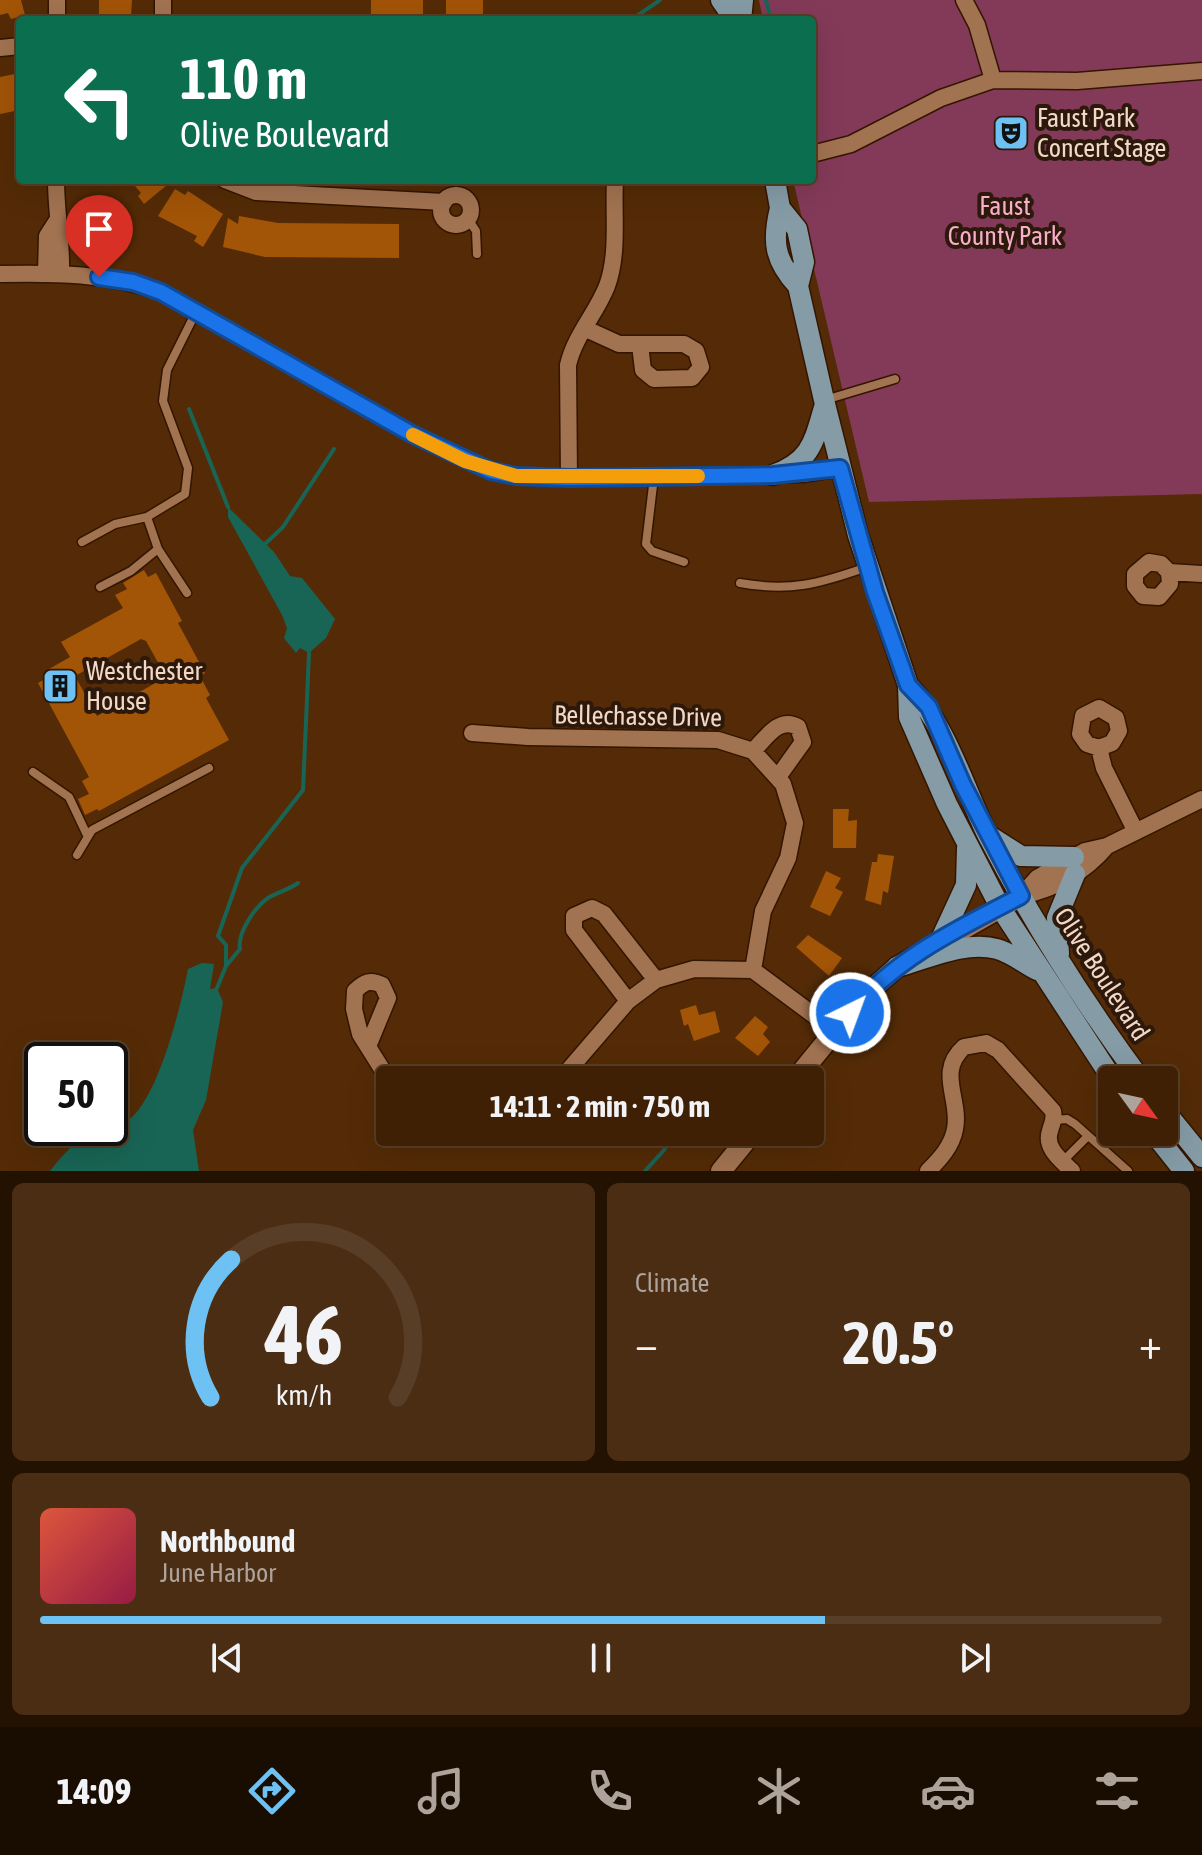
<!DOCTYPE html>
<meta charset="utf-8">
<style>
:root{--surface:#3f2004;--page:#4a2d13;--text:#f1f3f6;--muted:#ada39a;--line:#583e26;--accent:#6ec2f3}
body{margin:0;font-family:"Asap Condensed",sans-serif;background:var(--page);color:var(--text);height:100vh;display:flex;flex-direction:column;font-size:30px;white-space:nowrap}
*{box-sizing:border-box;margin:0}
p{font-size:26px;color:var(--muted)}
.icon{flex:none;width:44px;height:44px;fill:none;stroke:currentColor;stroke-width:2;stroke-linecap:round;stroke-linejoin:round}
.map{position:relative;height:1171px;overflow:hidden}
.drawer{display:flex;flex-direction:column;gap:12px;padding:12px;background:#231202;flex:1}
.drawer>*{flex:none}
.hud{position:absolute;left:16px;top:16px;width:800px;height:168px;border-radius:8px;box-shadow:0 8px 32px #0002,0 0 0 2px var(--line);background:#0b6e4f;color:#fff;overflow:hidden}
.needle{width:52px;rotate:123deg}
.tools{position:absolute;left:1098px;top:1066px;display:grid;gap:16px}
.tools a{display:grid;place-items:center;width:80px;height:80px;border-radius:8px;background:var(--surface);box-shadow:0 8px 32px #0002,0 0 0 2px var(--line);font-size:40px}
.speed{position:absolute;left:24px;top:1042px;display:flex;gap:16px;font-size:40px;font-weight:700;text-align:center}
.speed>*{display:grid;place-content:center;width:104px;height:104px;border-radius:50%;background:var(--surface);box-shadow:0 8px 32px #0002,0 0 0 2px var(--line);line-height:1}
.speed .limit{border:4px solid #111;border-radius:12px;background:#fff;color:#111}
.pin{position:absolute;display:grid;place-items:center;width:68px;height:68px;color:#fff;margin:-82px -34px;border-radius:50% 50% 50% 0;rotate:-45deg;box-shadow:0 0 8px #0007}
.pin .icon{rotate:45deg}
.me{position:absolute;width:88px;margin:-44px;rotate:42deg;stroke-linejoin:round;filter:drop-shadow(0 0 6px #0008)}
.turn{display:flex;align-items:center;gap:28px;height:168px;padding:0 32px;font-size:36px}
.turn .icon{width:104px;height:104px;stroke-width:2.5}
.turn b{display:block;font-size:56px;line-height:68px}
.big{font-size:60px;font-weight:700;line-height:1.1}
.drawer .widget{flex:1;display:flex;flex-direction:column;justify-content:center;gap:12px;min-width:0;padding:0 28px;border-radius:12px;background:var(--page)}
.drawer .dial{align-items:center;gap:0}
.dial svg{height:208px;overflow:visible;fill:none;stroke:var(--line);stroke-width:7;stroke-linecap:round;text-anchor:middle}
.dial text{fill:var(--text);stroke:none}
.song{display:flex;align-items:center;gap:24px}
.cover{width:96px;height:96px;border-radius:12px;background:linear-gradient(135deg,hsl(10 70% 55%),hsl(340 70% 35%))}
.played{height:8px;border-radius:4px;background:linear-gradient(90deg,var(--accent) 70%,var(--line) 70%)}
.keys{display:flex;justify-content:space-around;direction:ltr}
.heat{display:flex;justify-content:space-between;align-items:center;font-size:44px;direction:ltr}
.drawer .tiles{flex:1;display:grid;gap:12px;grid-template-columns:1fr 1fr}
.widget:last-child{grid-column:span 2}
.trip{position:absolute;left:376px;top:1066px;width:448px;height:80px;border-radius:8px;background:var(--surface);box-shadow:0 8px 32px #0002,0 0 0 2px var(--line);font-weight:700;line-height:80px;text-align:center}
.dock{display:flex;height:128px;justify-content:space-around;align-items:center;background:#190d02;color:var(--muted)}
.dock .icon{width:56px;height:56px}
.dock .active{color:var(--accent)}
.dock b{font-size:36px;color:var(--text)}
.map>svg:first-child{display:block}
.green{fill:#833a58}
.water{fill:#196555}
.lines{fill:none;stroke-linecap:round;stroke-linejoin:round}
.stream{stroke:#196555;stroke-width:4}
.building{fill:#a25407;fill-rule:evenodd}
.service-casing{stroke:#331500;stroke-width:11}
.minor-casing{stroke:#331500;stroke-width:19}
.secondary-casing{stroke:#331500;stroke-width:23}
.primary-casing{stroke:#331500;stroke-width:23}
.service{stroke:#a27351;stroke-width:8}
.minor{stroke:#a27351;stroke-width:16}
.secondary{stroke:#a27351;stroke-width:20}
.primary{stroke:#859ca7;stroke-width:20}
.route-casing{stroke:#114b97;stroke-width:20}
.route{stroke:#1a73e8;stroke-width:14}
.slow{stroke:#f59e0b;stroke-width:14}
.labels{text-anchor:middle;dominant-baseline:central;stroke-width:8;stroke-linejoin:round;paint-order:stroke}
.poi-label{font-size:26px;fill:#f3d8c6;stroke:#2c190c;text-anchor:start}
.park-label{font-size:26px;fill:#f8adc8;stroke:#2c190c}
.street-label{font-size:26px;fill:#f3d8c6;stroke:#2c190c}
</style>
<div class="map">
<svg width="1202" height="1171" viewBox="0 0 1202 1171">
<rect width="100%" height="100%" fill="#542b06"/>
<path class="green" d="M759,0H1202V494L869,502L793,180H812V20H763Z"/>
<path class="water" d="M228,507L274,552L290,576L302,578L335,619L326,638L309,653L300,648L296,653L284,638L287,628L282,615L228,517Z
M202,963L214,964L210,989L217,988L223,1002L206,1100L193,1130L199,1171H50C63,1154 77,1139 97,1130C107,1125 120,1127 130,1119C159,1095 181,1006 188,969Z"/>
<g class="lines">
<path class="stream" d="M766,0L771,20
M598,20H626
M631,20L660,0
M189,409L228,507
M266,543L283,527L334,449
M226,966L240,949C237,933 255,907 268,898C278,892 288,890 298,883
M217,988L226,966V945L218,936L242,868L303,790L309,653
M645,1171L665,1149"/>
</g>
<path class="building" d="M0,0H21L25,15L11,19L8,13L0,15Z
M99,0H132L131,16L99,15Z
M371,0H423V17H371Z
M446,0H483V20L446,19Z
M20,73V110L0,114V77Z
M130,180H173L144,204L138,196L141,193Z
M175,189L185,195L188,191L223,214L203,247L194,241L197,236L158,216Z
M239,216L278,223L399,224V258L265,257L223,247L228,218L238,224Z
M144,570L148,577L156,573L182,621L178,623L205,673L200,676L210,695L206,698L229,740L99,811L97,809L85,815L78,799L89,794L82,781L89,777L38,683L52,675L49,669L70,657L61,642L123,608L115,595L127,589L123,583ZM141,639L146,641L166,677L97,716L75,676Z
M833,809H849L848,821L857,820L856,848H833Z
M878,854L894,856L888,893L883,891L881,905L865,900L872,862H877Z
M826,871L841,878L835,888L843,892L830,916L810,907Z
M808,935L842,958L829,976L796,947Z
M696,1005L699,1015L715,1011L720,1032L694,1041L688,1024L684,1026L680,1010Z
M755,1016L768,1027L763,1034L770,1042L758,1056L735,1038Z"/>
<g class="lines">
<defs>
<path id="service" d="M468,219L476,231L477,254
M825,400L895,379
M654,477L646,544L652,551L684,562
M147,517L158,549L187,593
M82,542L115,524L147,517L185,494L188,468L163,401L167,370L196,312
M740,583C790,592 819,584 867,567
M100,587L131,571L158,549
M33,772L69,797L87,835
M77,855L92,830L209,768
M1055,1120L1067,1119L1075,1124L1128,1171
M1063,1161L1088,1136"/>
<path id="minor" d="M163,0V20
M964,0L977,25L993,80
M57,20V0
M0,48L20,46
M812,154L851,144L941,98L993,80L1077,81L1202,71
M56,180C56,212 62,240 61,273
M225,180L256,192L444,202
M441 210a15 15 0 1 1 30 0a15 15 0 1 1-30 0Z
M46,273L47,236L56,222
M0,274C55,273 108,273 161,292L412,434L491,471L516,476L569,478L803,474L840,468
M584,328L619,344H684L696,351L701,367L692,378L654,379L643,370L640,345
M569,478L568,365C575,335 596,314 607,286C619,253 613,215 615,180
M1169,572L1170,584L1159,597L1143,596L1135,586V574L1149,562L1161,564L1169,572L1202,574
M472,733L528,737L718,740L753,751L783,784L795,823L788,858L763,911L753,970
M1099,748L1112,743L1119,731L1116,718L1099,708L1083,716L1080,734L1087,744L1099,748L1104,768L1135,830
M753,751C766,738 779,716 798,727L803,742L778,777
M1107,846C1084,873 1055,889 1021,896L1037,878L1085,851L1107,846L1202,799
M628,1001L574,930V916L592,908L604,914L656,980
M369,1044L388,998L382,985C370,979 364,982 355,991L354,1009L360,1034L390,1082
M560,1080L628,1001L656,980L694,969L753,970L835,1031
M928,1171C940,1159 952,1146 955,1129C961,1099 936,1072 964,1047L986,1043L998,1050L1053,1111C1055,1121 1052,1122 1050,1131C1044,1148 1061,1160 1072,1171"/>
<path id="secondary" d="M795,1080L862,998L897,967L1021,896
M721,1171L753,1132"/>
<path id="primary" d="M721,0L735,20
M741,20L743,0
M775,180L780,208L797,229L804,262L798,286L824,400L858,535L908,685L909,717L947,804L1000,907L1113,1080
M780,208C772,241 774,260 798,286
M773,475C812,461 814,441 825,404
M908,685C947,726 963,786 988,836C1032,921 1084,1003 1141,1080
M991,837L1021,856L1074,857
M941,939L966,885L967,848
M1059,954L1057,918L1075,874
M897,967C926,959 966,940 997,949C1011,953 1024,963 1037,970
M1164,1110L1202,1157
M1153,1132L1184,1171"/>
</defs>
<use href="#service" class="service-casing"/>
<use href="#minor" class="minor-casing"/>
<use href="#secondary" class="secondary-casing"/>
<use href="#primary" class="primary-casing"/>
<use href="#service" class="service"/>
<use href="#minor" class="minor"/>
<use href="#secondary" class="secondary"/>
<use href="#primary" class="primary"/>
</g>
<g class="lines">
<defs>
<path id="route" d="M99,277L133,282L161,292L412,434L491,471L516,476L569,478L773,475L840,468L875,592L908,685L929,707L963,785L1021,896C959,928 895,958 850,1013"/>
</defs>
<use href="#route" class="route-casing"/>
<use href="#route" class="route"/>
<path class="slow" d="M413,435L465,461L516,476H698"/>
</g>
<defs>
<symbol id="theatre-square" viewBox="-11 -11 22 22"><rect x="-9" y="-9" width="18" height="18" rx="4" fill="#6ec2f3" stroke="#2c190c"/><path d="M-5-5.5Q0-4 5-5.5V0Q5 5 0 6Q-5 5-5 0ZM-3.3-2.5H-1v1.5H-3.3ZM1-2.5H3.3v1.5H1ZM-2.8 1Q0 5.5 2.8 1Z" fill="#111"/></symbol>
<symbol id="building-square" viewBox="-11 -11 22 22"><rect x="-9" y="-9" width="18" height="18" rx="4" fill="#6ec2f3" stroke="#2c190c"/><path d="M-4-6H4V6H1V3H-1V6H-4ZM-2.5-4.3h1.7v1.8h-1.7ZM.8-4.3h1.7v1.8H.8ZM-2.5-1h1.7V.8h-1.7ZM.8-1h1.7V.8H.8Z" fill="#111"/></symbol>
</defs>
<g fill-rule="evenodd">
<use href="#theatre-square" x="991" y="113" width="40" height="40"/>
<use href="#building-square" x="40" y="666" width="40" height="40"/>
</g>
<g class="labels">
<g class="poi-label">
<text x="1037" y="118">Faust Park<tspan x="1037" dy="30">Concert Stage</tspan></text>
<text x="86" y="671">Westchester<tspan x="86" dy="30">House</tspan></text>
</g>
<g class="park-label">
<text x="1005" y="206">Faust<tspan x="1005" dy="30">County Park</tspan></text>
</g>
<g class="street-label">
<text transform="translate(638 716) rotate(1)">Bellechasse Drive</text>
<text transform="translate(1102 974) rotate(57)">Olive Boulevard</text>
</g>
</g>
</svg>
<div class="tools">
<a><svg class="needle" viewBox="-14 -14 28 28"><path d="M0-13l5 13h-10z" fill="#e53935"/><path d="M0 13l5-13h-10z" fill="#ada39a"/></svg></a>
</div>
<div class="speed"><div class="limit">50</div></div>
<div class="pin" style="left:99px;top:277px;background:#d93025"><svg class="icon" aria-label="arrive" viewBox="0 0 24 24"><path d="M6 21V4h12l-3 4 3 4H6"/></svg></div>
<svg class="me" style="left:850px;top:1013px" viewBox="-20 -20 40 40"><circle r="17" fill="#1a73e8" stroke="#fff" stroke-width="3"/><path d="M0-11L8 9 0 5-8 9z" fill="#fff"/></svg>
<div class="trip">14:11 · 2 min · 750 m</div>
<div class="hud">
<div class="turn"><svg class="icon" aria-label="left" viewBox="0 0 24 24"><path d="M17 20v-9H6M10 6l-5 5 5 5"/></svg><div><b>110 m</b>Olive Boulevard</div></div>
</div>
</div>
<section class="drawer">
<div class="tiles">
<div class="widget dial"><svg viewBox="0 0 100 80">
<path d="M14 69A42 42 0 1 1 86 69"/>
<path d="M14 69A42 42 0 0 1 22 16" stroke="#6ec2f3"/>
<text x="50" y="56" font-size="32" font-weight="700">46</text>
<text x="50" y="72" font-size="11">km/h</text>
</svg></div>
<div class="widget"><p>Climate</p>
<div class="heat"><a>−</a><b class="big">20.5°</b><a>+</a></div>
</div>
<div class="widget">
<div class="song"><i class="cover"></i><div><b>Northbound</b><p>June Harbor</p></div></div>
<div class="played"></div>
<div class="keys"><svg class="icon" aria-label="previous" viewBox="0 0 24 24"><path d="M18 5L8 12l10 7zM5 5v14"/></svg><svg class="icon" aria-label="pause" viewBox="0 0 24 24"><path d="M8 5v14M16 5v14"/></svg><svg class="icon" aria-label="next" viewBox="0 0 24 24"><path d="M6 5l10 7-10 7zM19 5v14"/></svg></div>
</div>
</div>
</section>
<nav class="dock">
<b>14:09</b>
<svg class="icon active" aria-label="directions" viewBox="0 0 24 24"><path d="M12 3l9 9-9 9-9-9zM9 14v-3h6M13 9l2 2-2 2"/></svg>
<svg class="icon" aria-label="music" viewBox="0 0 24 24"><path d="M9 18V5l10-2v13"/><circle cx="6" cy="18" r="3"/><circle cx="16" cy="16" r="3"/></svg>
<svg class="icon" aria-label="phone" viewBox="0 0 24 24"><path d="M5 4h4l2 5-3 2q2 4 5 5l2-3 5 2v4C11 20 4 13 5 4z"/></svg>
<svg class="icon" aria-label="climate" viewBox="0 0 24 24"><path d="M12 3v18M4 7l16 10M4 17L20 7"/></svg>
<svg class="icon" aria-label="car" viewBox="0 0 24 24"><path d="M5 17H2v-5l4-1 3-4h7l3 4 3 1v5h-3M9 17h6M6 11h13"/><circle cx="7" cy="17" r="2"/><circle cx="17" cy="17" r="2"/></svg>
<svg class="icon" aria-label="filters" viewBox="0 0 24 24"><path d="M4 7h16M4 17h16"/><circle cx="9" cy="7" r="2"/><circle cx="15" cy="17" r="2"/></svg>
</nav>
